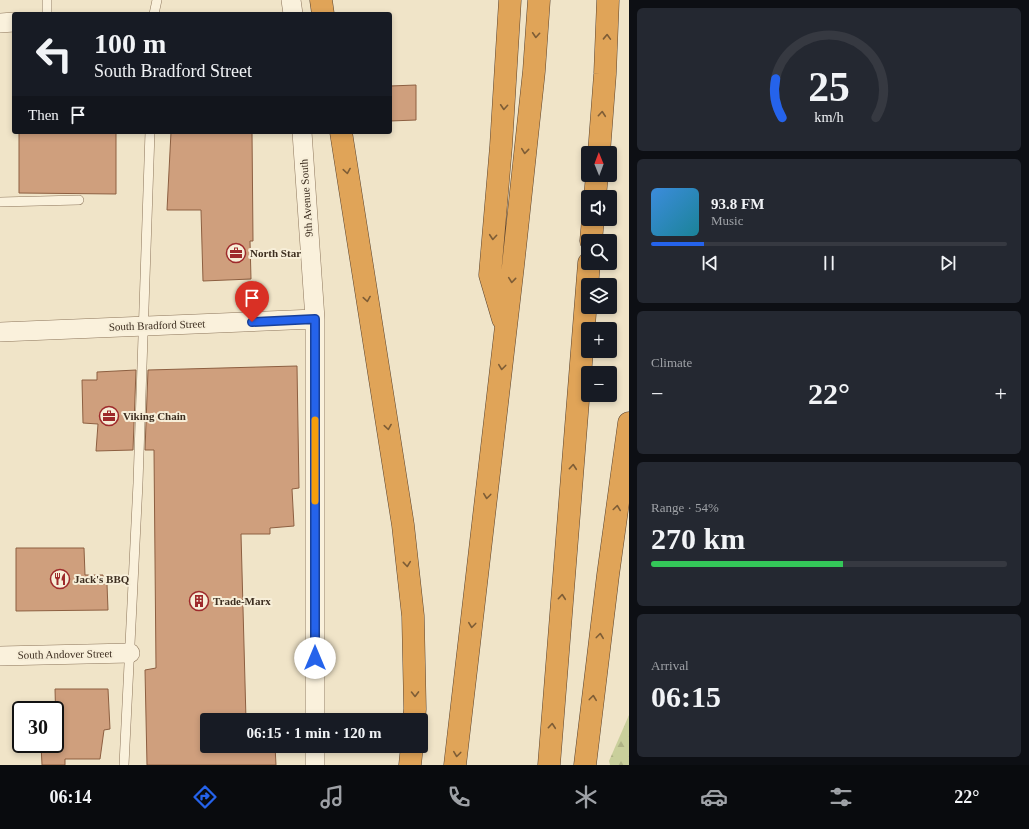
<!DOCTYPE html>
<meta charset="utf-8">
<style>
:root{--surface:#171b24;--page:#242831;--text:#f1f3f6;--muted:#9ea1a6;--line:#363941;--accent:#2563eb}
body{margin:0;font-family:"Times New Roman",serif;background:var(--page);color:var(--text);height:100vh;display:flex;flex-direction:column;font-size:15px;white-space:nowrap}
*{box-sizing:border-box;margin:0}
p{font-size:13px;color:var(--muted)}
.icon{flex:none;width:22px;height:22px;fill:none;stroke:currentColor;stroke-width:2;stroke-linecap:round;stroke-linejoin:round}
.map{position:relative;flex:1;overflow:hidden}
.panel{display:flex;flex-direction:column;gap:8px;padding:8px;background:#0d0f14;width:400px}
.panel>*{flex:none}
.top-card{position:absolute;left:12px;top:12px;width:380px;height:122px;border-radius:4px;box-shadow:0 2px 6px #0003;background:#171b24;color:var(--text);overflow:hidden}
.needle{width:26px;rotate:359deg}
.tools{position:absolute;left:581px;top:146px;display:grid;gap:8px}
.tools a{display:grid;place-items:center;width:36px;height:36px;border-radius:4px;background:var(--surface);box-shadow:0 2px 6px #0003;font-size:20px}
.speed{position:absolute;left:12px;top:701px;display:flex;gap:8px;font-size:20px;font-weight:700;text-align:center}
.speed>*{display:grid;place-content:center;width:52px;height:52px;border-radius:50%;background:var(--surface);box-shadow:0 2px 6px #0003;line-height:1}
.speed .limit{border:2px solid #111;border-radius:6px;background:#fff;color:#111}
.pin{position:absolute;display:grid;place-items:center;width:34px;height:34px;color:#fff;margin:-41px -17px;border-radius:50% 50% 50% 0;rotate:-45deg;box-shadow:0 0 4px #0007}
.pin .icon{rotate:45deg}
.me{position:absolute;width:44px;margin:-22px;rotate:0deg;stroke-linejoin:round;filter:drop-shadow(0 0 3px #0008)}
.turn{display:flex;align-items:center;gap:14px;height:84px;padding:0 16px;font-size:18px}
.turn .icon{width:52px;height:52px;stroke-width:2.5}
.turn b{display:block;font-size:28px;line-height:34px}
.then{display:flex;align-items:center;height:38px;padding:0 16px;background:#0003;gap:8px;font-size:15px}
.big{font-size:30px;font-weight:700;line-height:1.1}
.panel .tile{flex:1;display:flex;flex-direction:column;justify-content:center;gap:6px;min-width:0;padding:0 14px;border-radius:6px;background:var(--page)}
.panel .dial{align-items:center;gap:0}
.dial svg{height:104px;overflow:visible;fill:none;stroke:var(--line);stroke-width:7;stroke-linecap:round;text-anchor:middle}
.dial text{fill:var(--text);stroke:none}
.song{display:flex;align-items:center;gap:12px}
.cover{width:48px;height:48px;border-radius:6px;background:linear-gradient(135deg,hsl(210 70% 55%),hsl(190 70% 35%))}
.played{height:4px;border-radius:2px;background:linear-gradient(90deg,var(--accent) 15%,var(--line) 15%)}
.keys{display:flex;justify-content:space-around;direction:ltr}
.heat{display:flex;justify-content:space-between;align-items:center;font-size:22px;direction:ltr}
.charge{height:6px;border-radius:3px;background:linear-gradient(90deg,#34c759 54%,var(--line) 0)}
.trip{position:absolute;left:200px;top:713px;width:228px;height:40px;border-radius:4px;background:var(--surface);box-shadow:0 2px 6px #0003;font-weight:700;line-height:40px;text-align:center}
.tab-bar{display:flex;height:64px;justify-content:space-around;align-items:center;background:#090b0e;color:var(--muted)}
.tab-bar .icon{width:28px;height:28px}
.tab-bar .active{color:var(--accent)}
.tab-bar b{font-size:18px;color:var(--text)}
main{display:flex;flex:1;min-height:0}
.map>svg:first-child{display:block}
.forest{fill:url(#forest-firs)}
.building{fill:#cf9f7d;stroke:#8d5f41}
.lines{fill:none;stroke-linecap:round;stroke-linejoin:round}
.service-casing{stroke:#8d765c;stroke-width:10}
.minor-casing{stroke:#8d765c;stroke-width:20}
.motorway-casing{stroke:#5b4430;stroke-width:23}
.service{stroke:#faf1dc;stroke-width:9}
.minor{stroke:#faf1dc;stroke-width:19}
.motorway{stroke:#e0a458;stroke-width:22}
.oneway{stroke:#7e5d36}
.route-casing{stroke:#184099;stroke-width:10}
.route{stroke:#2563eb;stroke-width:7}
.slow{stroke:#f59e0b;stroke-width:7}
.labels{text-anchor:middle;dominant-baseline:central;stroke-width:4;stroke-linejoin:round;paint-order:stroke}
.street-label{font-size:11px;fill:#3d2e20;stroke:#f7eed8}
.poi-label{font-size:11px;font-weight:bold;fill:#3d2e20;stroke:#f7eed8;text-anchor:start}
</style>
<main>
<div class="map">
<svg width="629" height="765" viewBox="0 0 629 765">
<defs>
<pattern id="forest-firs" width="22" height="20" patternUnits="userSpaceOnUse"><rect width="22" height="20" fill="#c9cf9b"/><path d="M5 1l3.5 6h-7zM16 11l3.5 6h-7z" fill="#aeb285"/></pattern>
</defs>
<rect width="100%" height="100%" fill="#f0e4c8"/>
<path class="forest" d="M629,715V765H610L609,761Z"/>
<path class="building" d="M416,85V120L390,121V86Z
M19,132H116V194L19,193Z
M171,132H252L253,241H250L251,279L203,281L201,210H167Z
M297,366L299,488L292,489L294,526L270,528V534H241L246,720H207V746H275L276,765H147L145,670L156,668L154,450H145L148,370Z
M136,370L133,450L96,451L98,424L83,423L82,380H97V372Z
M16,548H84L85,575H103V584H107L108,610L16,611Z
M55,689H108L110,729L104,730L100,759H65V765H42L41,744H55L56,727Z"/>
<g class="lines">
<defs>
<path id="service" d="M47,0V14
M154,14L157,0
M0,202L79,200
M124,765L138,483L150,132"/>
<path id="minor" d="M291,0L293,14
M0,23L14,22
M302,132L315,319V720
M0,332L315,319
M0,656L130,653
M315,746V765"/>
<path id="motorway" d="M321,0L323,14
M341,132L403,525L413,616L415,709L414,720
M599,153L605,74L608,0
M595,197L597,175
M591,241L593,219
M503,319L490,275L501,146L510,0
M410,765L412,746
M455,765L513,266L534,71L539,0
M549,765L589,263
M585,765L608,575L629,423"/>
</defs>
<use href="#service" class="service-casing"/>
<use href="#minor" class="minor-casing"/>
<use href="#motorway" class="motorway-casing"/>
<use href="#service" class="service"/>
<use href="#minor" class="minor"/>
<use href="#motorway" class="motorway"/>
</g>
<defs><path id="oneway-chevron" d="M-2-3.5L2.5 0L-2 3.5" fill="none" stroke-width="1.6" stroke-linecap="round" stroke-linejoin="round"/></defs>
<g class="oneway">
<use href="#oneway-chevron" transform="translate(536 35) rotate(94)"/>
<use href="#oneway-chevron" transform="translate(607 37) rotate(-88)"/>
<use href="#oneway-chevron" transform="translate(504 107) rotate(94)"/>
<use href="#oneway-chevron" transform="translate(602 114) rotate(-85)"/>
<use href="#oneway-chevron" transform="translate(525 151) rotate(96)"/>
<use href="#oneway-chevron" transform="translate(347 171) rotate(81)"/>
<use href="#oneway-chevron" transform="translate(493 237) rotate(95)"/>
<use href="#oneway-chevron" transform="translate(512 280) rotate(96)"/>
<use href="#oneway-chevron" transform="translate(367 299) rotate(81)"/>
<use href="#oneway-chevron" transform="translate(502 367) rotate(97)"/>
<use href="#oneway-chevron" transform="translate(388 427) rotate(81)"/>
<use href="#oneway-chevron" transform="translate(573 467) rotate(-85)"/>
<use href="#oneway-chevron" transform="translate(487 496) rotate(97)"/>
<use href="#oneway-chevron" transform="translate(617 508) rotate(-82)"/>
<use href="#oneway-chevron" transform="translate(407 564) rotate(84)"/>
<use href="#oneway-chevron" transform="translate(562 597) rotate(-85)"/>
<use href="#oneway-chevron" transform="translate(472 625) rotate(97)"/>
<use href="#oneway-chevron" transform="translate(600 636) rotate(-83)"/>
<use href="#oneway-chevron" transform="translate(415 694) rotate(89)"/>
<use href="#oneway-chevron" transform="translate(593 698) rotate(-83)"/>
<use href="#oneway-chevron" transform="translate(552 726) rotate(-85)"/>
<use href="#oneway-chevron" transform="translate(457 754) rotate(97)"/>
</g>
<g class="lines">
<defs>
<path id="route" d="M252,322L315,319V658"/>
</defs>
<use href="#route" class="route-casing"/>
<use href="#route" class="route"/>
<path class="slow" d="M315,420V501"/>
</g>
<defs>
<symbol id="office-ring" viewBox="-11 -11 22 22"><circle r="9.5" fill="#f7eed8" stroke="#9e2a2b" stroke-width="1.5"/><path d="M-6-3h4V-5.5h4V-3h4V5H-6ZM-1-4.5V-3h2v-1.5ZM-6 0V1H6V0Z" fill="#9e2a2b"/></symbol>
<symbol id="restaurant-ring" viewBox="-11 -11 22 22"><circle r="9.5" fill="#f7eed8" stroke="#9e2a2b" stroke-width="1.5"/><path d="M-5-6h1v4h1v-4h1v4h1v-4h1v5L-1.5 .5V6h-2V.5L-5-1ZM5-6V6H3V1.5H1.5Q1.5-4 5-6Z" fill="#9e2a2b"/></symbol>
<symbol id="building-ring" viewBox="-11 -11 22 22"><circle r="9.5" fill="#f7eed8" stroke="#9e2a2b" stroke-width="1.5"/><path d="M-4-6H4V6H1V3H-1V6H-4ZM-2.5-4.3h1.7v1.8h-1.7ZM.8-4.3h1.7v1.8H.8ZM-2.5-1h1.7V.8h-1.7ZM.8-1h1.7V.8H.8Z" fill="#9e2a2b"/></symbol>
</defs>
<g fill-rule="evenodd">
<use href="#office-ring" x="225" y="242" width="22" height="22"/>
<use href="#office-ring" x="98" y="405" width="22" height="22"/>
<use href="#restaurant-ring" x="49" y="568" width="22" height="22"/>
<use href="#building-ring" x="188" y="590" width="22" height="22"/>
</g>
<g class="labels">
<g class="street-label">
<text transform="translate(306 198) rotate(-94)">9th Avenue South</text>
<text transform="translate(157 325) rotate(-2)">South Bradford Street</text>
<text transform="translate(65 654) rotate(-1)">South Andover Street</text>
</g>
<g class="poi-label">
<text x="250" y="253">North Star</text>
<text x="123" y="416">Viking Chain</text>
<text x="74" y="579">Jack's BBQ</text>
<text x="213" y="601">Trade-Marx</text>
</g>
</g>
</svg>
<div class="tools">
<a><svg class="needle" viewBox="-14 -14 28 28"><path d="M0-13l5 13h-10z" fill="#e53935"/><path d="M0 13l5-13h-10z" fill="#9ea1a6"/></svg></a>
<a><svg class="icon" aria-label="sound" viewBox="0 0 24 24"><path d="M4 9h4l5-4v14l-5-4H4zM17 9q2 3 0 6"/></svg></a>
<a><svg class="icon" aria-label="search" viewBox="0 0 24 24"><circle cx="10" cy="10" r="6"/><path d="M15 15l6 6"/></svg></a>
<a><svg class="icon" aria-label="layers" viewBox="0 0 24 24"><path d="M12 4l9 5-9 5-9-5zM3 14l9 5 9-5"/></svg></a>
<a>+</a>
<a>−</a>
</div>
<div class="speed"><div class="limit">30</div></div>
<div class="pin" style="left:252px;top:322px;background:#d93025"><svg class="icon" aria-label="arrive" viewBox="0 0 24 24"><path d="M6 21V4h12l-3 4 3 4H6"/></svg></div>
<svg class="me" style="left:315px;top:658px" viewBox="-20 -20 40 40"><circle r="19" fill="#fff"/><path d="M0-13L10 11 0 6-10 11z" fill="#2563eb"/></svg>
<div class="trip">06:15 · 1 min · 120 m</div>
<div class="top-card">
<div class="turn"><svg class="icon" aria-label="left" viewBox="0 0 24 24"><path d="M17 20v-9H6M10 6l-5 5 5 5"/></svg><div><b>100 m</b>South Bradford Street</div></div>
<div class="then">Then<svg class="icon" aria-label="arrive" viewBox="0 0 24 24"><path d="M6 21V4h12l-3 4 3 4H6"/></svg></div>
</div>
</div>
<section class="panel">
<div class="tile dial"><svg viewBox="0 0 100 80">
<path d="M14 69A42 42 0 1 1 86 69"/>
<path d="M14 69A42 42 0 0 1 9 39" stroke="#2563eb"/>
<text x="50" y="56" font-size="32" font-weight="700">25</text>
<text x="50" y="72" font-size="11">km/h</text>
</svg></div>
<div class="tile">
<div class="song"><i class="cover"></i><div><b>93.8 FM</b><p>Music</p></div></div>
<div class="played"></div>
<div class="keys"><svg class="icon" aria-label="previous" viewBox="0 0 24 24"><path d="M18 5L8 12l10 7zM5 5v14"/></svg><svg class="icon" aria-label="pause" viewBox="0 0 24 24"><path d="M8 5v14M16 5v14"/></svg><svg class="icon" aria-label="next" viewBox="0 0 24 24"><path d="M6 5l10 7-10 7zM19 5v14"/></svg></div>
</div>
<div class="tile"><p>Climate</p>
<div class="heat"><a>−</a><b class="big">22°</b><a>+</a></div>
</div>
<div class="tile"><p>Range · 54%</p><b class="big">270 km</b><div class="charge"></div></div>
<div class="tile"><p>Arrival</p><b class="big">06:15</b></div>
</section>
</main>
<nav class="tab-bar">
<b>06:14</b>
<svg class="icon active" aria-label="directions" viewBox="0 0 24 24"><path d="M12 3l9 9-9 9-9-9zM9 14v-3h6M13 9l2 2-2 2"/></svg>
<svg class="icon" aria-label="music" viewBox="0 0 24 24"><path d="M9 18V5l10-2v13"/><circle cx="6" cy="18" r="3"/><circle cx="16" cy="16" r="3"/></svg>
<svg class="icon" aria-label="phone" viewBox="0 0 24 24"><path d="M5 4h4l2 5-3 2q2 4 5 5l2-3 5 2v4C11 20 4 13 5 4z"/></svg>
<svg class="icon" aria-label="climate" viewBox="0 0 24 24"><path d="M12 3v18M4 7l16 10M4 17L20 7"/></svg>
<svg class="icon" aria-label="car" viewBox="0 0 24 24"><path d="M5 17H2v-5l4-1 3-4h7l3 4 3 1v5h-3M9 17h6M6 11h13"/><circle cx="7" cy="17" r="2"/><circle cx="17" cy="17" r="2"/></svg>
<svg class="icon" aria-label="filters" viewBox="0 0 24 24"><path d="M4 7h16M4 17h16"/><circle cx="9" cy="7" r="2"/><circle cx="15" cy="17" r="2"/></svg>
<b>22°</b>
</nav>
